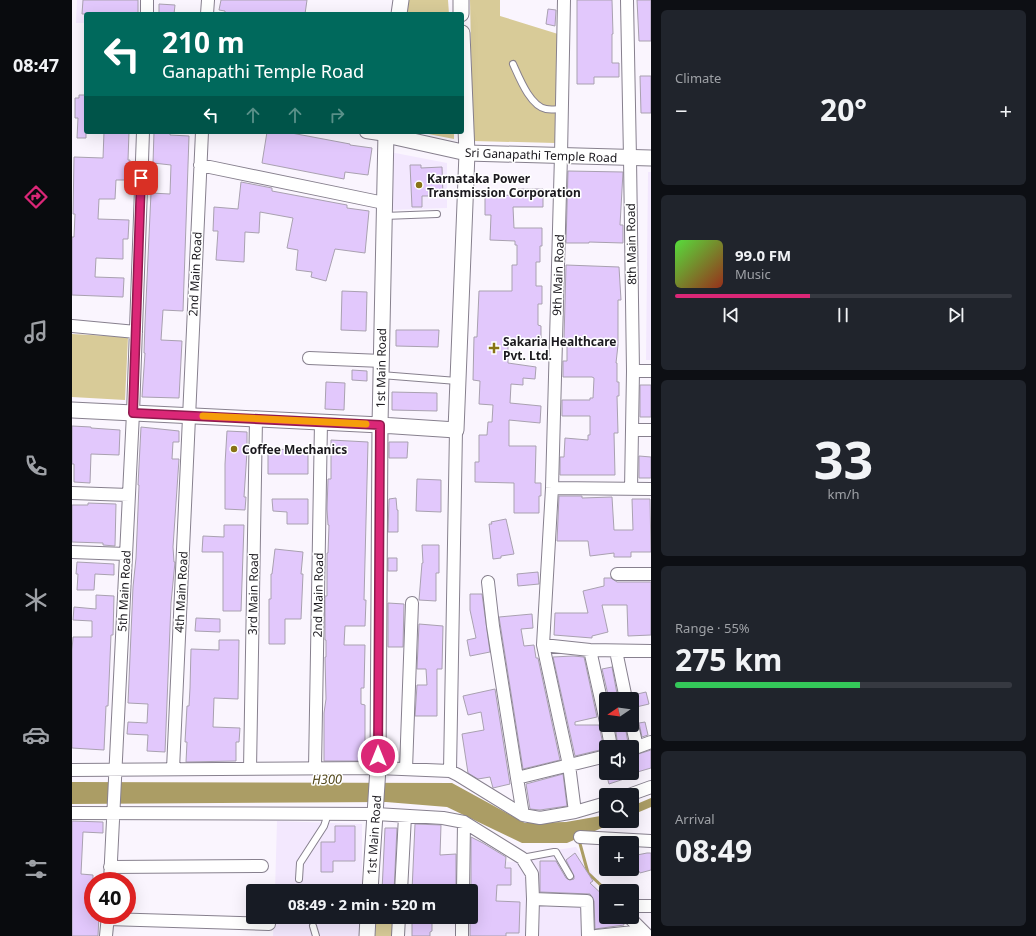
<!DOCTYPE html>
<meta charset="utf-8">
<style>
:root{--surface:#171b24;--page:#20242c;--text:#f1f3f6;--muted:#9ea1a6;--line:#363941;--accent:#db2777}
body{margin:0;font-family:"Noto Sans",sans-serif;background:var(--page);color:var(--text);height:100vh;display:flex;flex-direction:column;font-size:15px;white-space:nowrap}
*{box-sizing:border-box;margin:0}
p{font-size:13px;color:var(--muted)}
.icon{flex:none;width:22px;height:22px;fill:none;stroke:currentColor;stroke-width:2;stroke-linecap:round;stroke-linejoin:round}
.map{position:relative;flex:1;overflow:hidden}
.drawer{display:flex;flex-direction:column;gap:10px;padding:10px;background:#0d0f14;width:385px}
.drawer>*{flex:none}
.top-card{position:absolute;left:12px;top:12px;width:380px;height:122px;border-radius:4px;box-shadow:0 4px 16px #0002;background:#00695c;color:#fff;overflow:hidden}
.needle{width:26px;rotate:257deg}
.tools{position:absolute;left:527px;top:692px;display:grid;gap:8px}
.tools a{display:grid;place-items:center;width:40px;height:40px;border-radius:4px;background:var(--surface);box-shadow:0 4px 16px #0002;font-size:20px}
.speed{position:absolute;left:12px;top:872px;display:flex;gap:8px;font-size:20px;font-weight:700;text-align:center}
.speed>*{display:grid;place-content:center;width:52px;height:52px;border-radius:50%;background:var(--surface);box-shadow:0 4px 16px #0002;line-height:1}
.speed .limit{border:6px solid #d22;background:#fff;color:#111}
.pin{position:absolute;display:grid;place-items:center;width:34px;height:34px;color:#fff;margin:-17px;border-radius:8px;box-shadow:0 2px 6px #0006}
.me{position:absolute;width:44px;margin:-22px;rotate:0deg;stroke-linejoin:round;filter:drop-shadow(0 0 3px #0008)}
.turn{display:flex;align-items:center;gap:14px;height:84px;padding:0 12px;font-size:18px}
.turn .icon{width:52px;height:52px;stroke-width:2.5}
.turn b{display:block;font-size:28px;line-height:34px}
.lanes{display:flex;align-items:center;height:38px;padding:0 12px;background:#0003;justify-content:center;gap:20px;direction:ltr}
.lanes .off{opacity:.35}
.big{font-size:30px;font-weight:700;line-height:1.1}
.drawer .widget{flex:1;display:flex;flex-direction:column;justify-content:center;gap:6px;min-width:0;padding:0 14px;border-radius:6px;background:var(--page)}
.drawer .dial{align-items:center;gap:0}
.dial b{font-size:52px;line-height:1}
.song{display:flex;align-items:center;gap:12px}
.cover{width:48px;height:48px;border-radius:6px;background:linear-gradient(135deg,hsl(110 70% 55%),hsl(10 70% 35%))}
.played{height:4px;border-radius:2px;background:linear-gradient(90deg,var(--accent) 40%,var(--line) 40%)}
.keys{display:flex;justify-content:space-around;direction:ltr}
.heat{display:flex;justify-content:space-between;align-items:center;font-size:22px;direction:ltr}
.charge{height:6px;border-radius:3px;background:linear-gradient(90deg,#34c759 55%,var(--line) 0)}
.trip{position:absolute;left:174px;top:884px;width:232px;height:40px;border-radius:4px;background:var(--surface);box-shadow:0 4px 16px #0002;font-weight:700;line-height:40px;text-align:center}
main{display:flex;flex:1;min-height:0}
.tab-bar{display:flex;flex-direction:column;width:72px;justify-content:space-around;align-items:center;background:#090b0e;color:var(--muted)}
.tab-bar .icon{width:28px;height:28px}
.tab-bar .on{color:var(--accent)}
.tab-bar b{font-size:18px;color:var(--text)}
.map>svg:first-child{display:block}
.built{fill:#f3e8fe}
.green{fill:#d8cb98}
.water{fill:#ab9d65}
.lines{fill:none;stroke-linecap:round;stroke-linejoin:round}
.stream{stroke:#ab9d65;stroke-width:3}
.building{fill:#e2c8fc;stroke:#a9a1b0}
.service-casing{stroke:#87808e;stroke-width:8}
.minor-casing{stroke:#87808e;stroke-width:14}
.tertiary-casing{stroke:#87808e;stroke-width:17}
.service{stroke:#fff;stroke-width:6}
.minor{stroke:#fff;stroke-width:12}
.tertiary{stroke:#fff;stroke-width:15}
.route-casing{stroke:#8e194d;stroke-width:10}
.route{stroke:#db2777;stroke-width:7}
.slow{stroke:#f59e0b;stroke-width:7}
.poi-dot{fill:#887315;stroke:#fff;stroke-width:1.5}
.labels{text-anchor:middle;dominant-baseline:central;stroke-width:3;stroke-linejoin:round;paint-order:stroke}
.street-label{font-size:12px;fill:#1b191e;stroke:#fff}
.poi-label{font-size:12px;font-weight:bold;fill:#1b191e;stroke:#fff;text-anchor:start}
.water-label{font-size:13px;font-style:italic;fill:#54491d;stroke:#fff}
</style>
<main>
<nav class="tab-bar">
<b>08:47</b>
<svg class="icon on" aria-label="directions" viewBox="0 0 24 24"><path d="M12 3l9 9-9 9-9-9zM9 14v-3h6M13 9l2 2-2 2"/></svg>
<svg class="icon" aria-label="music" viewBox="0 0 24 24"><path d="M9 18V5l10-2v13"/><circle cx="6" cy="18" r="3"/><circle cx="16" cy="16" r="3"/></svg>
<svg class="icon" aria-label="phone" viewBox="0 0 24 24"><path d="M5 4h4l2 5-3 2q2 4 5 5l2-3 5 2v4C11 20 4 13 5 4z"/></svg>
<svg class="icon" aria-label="climate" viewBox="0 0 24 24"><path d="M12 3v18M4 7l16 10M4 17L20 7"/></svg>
<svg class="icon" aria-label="car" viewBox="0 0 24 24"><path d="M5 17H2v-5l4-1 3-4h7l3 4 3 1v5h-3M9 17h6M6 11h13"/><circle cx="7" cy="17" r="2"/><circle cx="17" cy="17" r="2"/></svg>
<svg class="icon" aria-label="filters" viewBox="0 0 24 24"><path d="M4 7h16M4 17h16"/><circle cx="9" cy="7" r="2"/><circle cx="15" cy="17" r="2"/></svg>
</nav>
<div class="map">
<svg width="579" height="936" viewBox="0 0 579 936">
<rect width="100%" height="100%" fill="#faf5fe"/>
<path class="built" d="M5,0H71L70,14H14V23H4Z
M318,152L375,163V208L318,210Z
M576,172H579V360H574Z
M205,821L290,824V891H203Z
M504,847L525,881L519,936H410V861L448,862L465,853Z
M202,917H289V919L287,936H201Z"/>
<path class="green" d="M332,0H376L377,14H331Z
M398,0H428V16L486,34L483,143L401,141Z
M346,132H382V139Z
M0,334L56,337L53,400L0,397Z
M324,923V936H303L304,924Z"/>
<path class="water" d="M0,782L380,783L453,823L494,822L534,815V821H546L495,843H450L375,807L314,802L0,804Z
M579,798V807L560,815V806Z"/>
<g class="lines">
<path class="stream" d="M507,840L516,873L535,891"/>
</g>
<path class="building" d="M11,0H66V14H10Z
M149,0H235L233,14H153V11L147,10Z
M505,0H540L541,34H540V63H547V77H522V84H505Z
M565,0H579V41H567Z
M87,4L103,5L102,14H87Z
M476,9L484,10L483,26L474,24Z
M568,76H579V113H569Z
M7,95H14V138H5L6,118H3V98H7Z
M32,132H57L56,160H58V180H44L43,199H27L26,219L57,220L56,239H51V259L24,258L23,277L52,278L51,297L0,295V237H2L3,214H1L2,157L31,158Z
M82,132H98V135L117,136L111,311L91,310L89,340L110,341L107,398L70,397L73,353H72L73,323L79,193L98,194L99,165L81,163Z
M195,132H214L278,144V145L300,148L296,175L273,172L272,179L190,163Z
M338,165H349V168L370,167L371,196H350V207H340Z
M496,171L551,172L548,225H551V243L517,242V243H494Z
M169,182L200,188V191L275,205V208L297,211L293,253L263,249L254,281L239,277L240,272L224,270L226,250L215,248L221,218L188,212L187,233L173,232L172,262L144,260L146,231H141L142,207L166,209Z
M446,189H471V207H441L442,228H470V246H468V262H464V286H470V304H466V325L469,326V345H436V363L464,367L463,379L451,378V385L439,384L438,403L469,406L468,423L437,420V446H464L463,483H469V496H467V513H442V483L403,482V462H407V435H415L416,422H420L421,405L407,404L408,381L401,380L402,337H405L407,291H440V265H445V245H443V241L418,240L419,215H413V196L445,195Z
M494,265L547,267L549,300H546V345L544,363H545V382H547V396H545L546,433H542L543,475H488V457H492L493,438L516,440V435H518V416H490V400H518V398H521L522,378L520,377H491V361H495V339H492Z
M270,291L295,292L294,331L269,330Z
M324,330H367L366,347L324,346Z
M280,370L295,371V381L280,380Z
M254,382L273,383L272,410L253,409Z
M568,385H579V417H568Z
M320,392L365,393V411L320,410Z
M0,426L19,427V428L48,430L47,455L19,454L18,483L2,482V464H0Z
M69,427L107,431V442H101L100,459H107L101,547L102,562H103L99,603L93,752L75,751L76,735L55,734L56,722L75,723L76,704L56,703L61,587L64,558L67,485H66Z
M155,431L175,432V452L172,497H174L173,510L153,509V464Z
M259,440L296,442L292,600H294L293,626H273L272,645H293L292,688H289V704L293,705V761H252V713L254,699L253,657H254V640H253V596H255V553H256L257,525H256L255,509L256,479H259Z
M317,442H336L335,458H317Z
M196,449L236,450V474H196Z
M567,456L579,457V478H567Z
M345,479L369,480V512L344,511Z
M487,496H510V498L540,497L542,530H561L560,499H578L579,552H559V557H542V553L518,556L516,541H485Z
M324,498L325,510H326V532H316L317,499Z
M200,499H236V524H215V512L201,511Z
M16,503L44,504L43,546L31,545V543L0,542V505H16Z
M434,519L442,554L429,556V558L421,559L417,524H420L419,522Z
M152,525H172L169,611H151V552H130L131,536L152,537Z
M350,545H367V573H364V601L347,600L350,563H351Z
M203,549L231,552L229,574H231L229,619H213V644H197V599H199V574H200Z
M316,558H325V571H316Z
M5,562L42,564V575L23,574L22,590H5L6,574H4Z
M466,572L467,584L446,586L445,574Z
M532,578H539L545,582H579V635L556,636L555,605H530L536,632L520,636V638L482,635L483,613H516L511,591L532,586Z
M398,594H410L418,652L398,656L395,640L404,638L398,610Z
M24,595L42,596L41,635H39L36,706H34L32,750L0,748V650L1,637H20V621L1,620L2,607L24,609Z
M316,603L332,604L331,647H316Z
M460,614L461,628L449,629L452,646L462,645L464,658H466L488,760L451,769L427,617Z
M124,618L148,619V632L123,631Z
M347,624L371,626L370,669H365V716H343L345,685H355L354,669H345Z
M147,640H167L166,699L142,698L141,727L168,728L167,742H164V761L114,762L115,742H113L115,706H117L118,688L119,649L147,650Z
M501,656L512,657L525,717L503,722V725H527L532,749L503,756L481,657Z
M540,667L546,699H537L530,669Z
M423,689L438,784L421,788L418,777L406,779L396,773L390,734L412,730L409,712L396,715L391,696Z
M574,692L577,704L560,708L561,695Z
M573,722L576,735L570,737L567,723Z
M543,725H553L556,743L553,746L546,747Z
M579,750V768L562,773H564V775L537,784L534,773H560V756Z
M491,774L495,806L468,810L458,809L454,784Z
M0,821L31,822V833L11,832L9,874L21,875V915H27L26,936H0Z
M343,824L369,825L368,855L384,854V891H340Z
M263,826H283V861H261V872H249V842H263Z
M313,828H325L322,891H310Z
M399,837L411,843L434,857L433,868H439V885H425L424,901L448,902L447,933H434V936H398V917H399Z
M503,853L521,881L518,883L534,898V917H550L552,925L523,929L522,901L518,894L468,892V861H484L494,878L498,880L502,879V876L494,860Z
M575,853H579V870L568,873L567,871L560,872V856Z
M340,917H360V931L358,932V936H340Z"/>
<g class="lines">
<defs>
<path id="service" d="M441,64C447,77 458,106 474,109C479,110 485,109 490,109
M312,216L365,214
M309,375L385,381
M450,858L482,852H484L498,876
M227,879L228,863L252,826L256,814
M241,926L244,936"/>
<path id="minor" d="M492,0L489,155L480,488L471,645L497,765L503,812
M555,0L558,158L561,371L559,489
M75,14V0
M135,14L136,0
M294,132L314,135
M128,165L312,203
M0,326L64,332
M237,358L310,361
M561,371H579
M560,430H579
M480,488L579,489
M0,493L57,495
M0,552L54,554
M545,574H579
M416,582L421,626L445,778L534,756
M471,645L518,650L579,651
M518,650L534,722
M544,651L554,699
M535,725L539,747
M560,725L565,747
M560,749L579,742
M243,768L249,422
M101,769L130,132
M178,769L184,419
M334,769L340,603
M0,770L306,768L378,771L386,775L451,815L445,778
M378,771L384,430
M557,795L579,787
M0,813L304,814L371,818L392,822L450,858L460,874L461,899L460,936
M451,815L468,818L503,812L534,803
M508,837L579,841
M38,867L190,866
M38,881L61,413L71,132
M329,891L333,816
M391,891L392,822
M461,899L515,901L516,936
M560,911L563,906H579
M557,917L575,935
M35,919L197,924
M34,936L36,915
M326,936L327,917
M390,936V917
M524,936L571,931"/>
<path id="tertiary" d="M389,0V14
M327,14L329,0
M314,135L395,153L579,158
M0,410L308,425L384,430L395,153L390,33
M298,891L306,768L308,425L314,132
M295,936L296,917"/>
</defs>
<use href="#service" class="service-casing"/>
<use href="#minor" class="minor-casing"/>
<use href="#tertiary" class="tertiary-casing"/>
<use href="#service" class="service"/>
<use href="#minor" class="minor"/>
<use href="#tertiary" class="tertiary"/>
</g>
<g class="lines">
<defs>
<path id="route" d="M69,178L61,413L308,425L306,756"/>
</defs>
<use href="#route" class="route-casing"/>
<use href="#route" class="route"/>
<path class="slow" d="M131,416L294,424"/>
</g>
<g class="poi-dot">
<circle cx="347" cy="185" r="4"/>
<path d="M420 342h4v4h4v4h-4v4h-4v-4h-4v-4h4z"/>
<circle cx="162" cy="449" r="4"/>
</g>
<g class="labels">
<g class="street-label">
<text transform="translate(469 155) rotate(2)">Sri Ganapathi Temple Road</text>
<text transform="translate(559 244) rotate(-91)">8th Main Road</text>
<text transform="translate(123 274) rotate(-87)">2nd Main Road</text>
<text transform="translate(486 275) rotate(-88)">9th Main Road</text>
<text transform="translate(309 368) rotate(-89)">1st Main Road</text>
<text transform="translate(52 591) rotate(-87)">5th Main Road</text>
<text transform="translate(109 592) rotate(-87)">4th Main Road</text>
<text transform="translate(181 594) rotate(-89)">3rd Main Road</text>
<text transform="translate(246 595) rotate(-89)">2nd Main Road</text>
<text transform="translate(302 835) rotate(-86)">1st Main Road</text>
</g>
<g class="poi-label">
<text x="355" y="178">Karnataka Power<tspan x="355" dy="14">Transmission Corporation</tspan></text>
<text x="431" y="341">Sakaria Healthcare<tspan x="431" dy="14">Pvt. Ltd.</tspan></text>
<text x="170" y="449">Coffee Mechanics</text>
</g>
<g class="water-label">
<text transform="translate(255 779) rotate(-1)">H300</text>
</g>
</g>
</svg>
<div class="tools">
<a><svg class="needle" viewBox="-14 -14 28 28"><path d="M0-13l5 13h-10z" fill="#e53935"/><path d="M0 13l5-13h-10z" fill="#9ea1a6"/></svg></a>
<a><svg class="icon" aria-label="sound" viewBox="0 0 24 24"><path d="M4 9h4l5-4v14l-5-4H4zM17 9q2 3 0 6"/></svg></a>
<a><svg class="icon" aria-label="search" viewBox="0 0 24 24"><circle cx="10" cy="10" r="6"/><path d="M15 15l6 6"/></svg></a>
<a>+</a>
<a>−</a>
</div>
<div class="speed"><div class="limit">40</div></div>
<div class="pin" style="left:69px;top:178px;background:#d93025"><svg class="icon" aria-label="arrive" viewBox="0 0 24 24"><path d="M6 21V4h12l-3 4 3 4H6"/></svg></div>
<svg class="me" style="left:306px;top:756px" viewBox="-20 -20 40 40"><circle r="17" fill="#db2777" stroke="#fff" stroke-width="3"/><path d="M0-11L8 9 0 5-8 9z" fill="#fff"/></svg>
<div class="trip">08:49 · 2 min · 520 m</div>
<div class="top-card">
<div class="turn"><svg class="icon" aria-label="left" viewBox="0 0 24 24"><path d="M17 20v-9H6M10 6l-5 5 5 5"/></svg><div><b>210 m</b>Ganapathi Temple Road</div></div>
<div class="lanes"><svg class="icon" aria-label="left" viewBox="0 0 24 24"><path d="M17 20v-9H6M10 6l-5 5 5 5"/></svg><svg class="icon off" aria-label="ahead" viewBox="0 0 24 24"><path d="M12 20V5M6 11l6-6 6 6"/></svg><svg class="icon off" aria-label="ahead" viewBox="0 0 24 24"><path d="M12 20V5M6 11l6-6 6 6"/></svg><svg class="icon off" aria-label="right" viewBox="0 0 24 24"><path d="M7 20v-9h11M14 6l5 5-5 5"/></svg></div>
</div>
</div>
<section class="drawer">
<div class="widget"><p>Climate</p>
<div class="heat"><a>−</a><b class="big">20°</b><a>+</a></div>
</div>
<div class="widget">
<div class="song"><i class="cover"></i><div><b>99.0 FM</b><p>Music</p></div></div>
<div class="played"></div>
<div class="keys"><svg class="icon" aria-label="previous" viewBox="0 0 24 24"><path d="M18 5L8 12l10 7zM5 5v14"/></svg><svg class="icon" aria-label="pause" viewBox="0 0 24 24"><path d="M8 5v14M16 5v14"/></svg><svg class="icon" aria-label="next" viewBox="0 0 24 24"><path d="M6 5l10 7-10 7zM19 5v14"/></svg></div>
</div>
<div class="widget dial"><b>33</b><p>km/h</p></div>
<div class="widget"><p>Range · 55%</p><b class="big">275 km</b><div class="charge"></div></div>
<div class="widget"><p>Arrival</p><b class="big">08:49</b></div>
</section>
</main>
